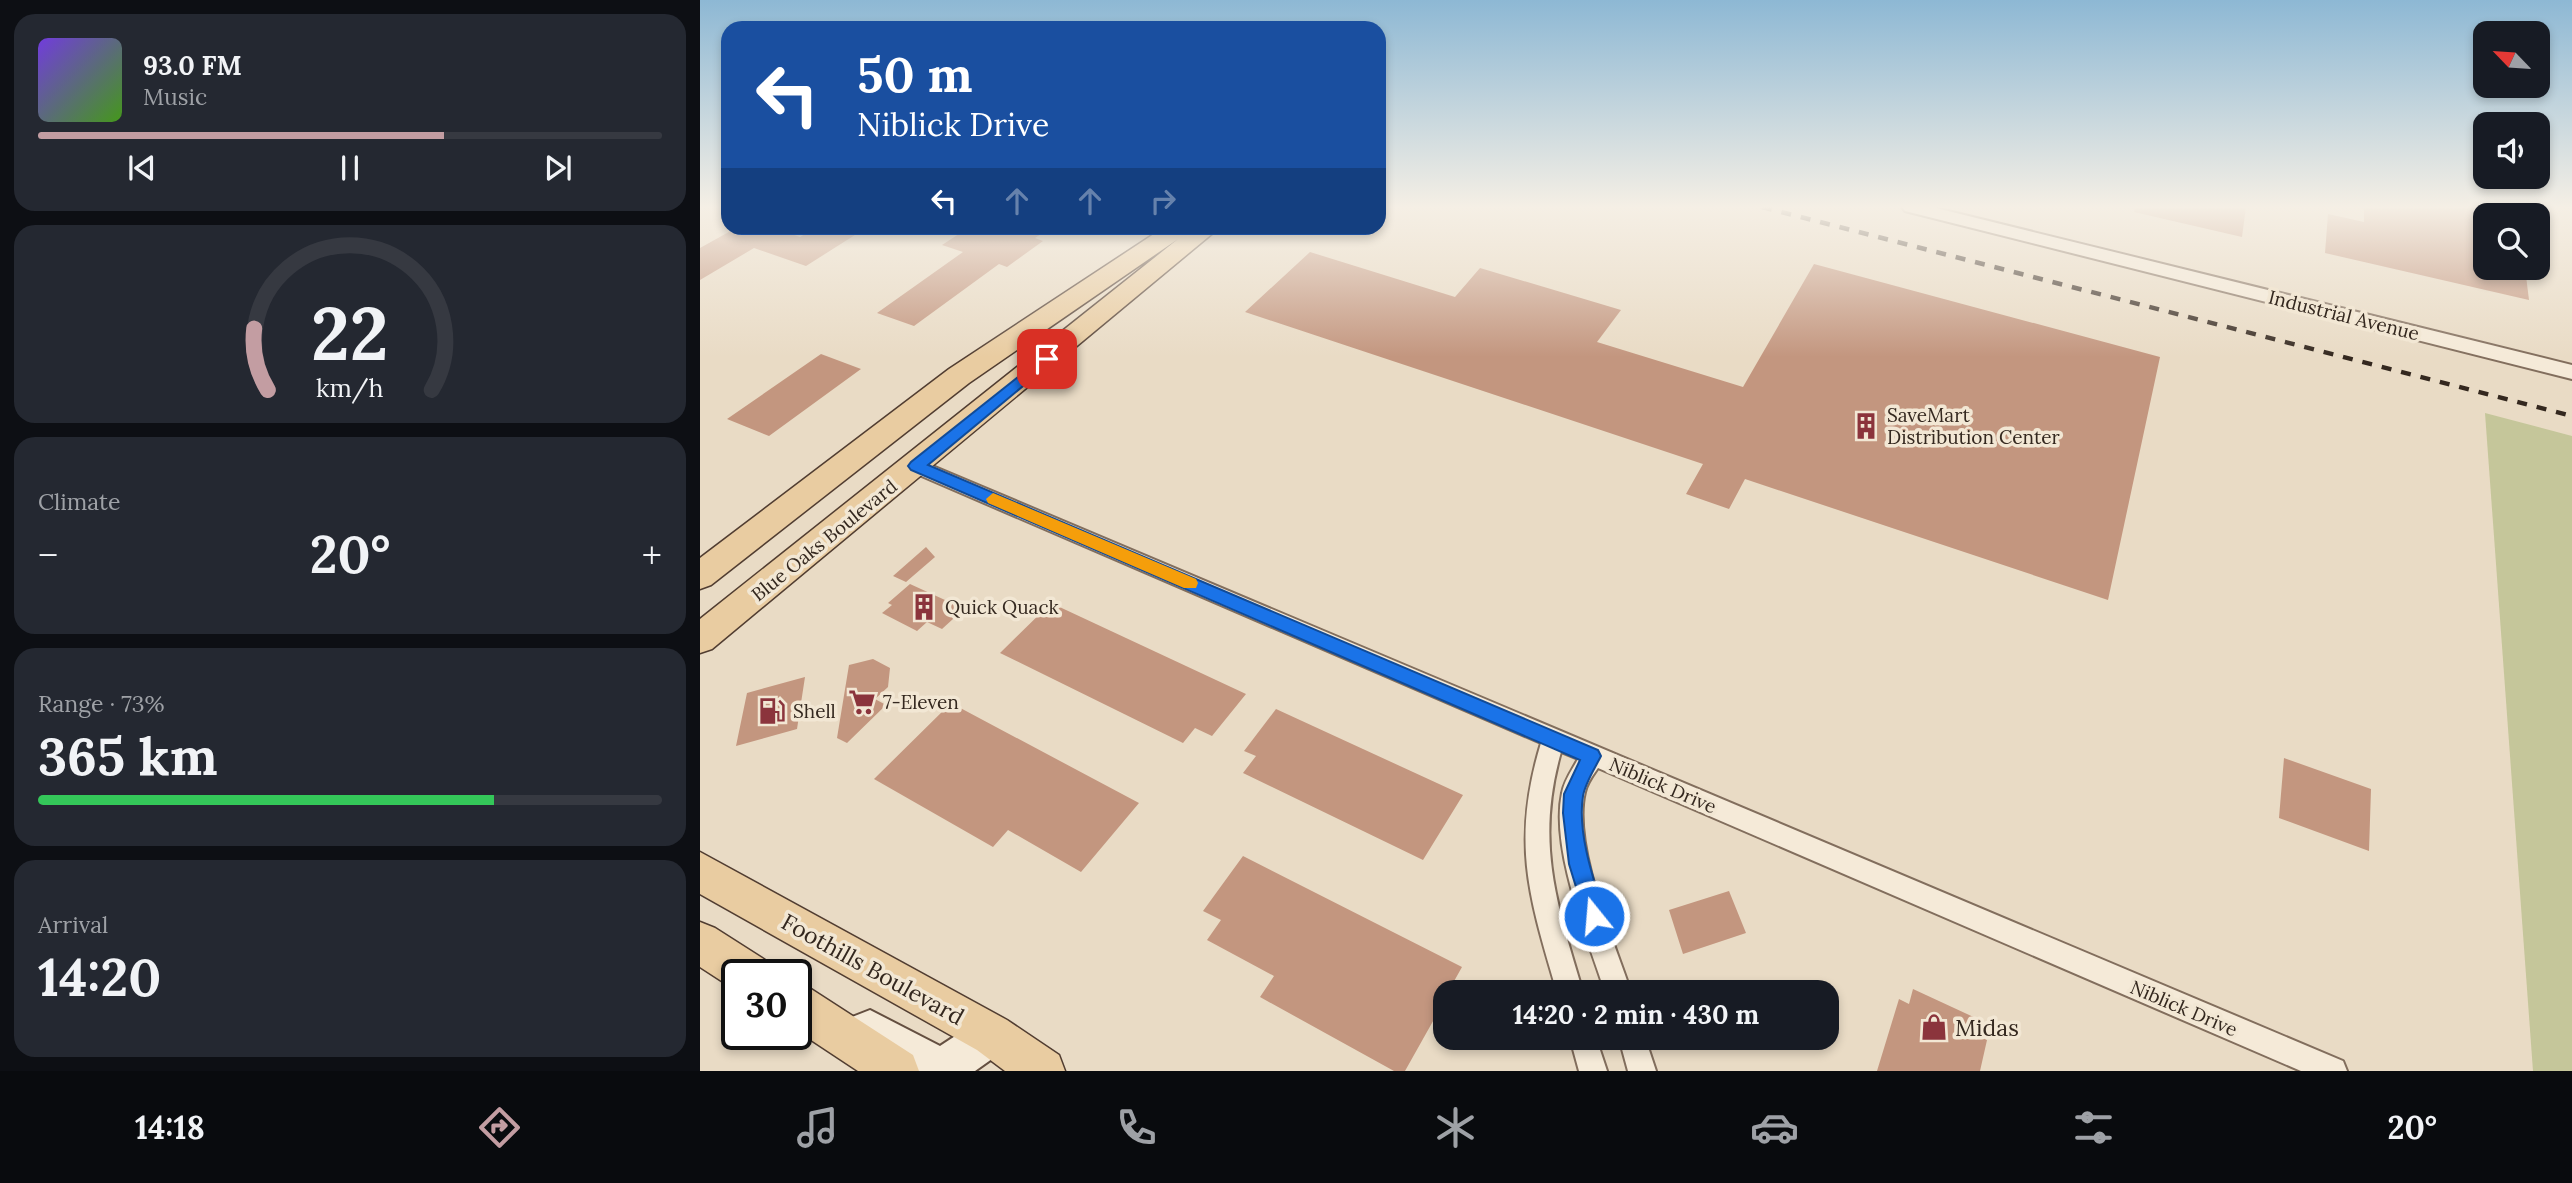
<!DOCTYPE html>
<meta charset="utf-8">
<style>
:root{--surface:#171b24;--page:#242831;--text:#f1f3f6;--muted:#9ea1a6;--line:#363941;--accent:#c39da2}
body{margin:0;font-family:Lora,serif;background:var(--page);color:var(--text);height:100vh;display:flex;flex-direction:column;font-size:26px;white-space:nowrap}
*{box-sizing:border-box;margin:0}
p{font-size:23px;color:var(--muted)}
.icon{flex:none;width:38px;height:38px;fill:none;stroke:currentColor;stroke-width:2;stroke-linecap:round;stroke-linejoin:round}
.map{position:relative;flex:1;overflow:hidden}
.sheet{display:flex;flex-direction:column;gap:14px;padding:14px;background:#0d0f14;width:700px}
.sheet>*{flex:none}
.top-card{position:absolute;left:21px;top:21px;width:665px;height:214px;border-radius:21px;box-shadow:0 4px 10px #0003;background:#1a4fa0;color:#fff;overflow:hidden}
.needle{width:46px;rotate:295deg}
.controls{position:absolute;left:1773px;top:21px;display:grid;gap:14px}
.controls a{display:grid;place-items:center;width:77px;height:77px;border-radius:14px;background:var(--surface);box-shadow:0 4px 10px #0003;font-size:35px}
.speed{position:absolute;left:21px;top:959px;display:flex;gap:14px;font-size:35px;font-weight:700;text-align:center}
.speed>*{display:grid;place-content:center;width:91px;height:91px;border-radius:50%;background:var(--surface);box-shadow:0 4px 10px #0003;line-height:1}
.speed .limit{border:4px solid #111;border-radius:10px;background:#fff;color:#111}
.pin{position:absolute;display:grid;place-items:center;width:60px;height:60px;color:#fff;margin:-30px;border-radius:14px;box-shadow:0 4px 10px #0006}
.me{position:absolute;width:77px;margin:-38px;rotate:343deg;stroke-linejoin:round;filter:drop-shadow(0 0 5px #0008)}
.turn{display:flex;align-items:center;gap:24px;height:147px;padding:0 21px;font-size:32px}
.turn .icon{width:91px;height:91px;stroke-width:2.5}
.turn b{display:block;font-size:49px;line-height:60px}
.lanes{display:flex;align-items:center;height:66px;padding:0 21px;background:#0003;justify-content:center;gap:35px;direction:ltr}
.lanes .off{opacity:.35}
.big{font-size:52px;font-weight:700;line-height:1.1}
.sheet .card{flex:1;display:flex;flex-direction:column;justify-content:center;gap:10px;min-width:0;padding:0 24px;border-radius:21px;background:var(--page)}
.sheet .dial{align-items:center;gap:0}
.dial svg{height:182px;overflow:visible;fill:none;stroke:var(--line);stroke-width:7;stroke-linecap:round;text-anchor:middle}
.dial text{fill:var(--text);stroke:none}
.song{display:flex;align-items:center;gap:21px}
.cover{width:84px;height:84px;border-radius:10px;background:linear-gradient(135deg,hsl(260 70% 55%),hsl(100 70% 35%))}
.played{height:7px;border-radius:4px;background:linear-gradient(90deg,var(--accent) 65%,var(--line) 65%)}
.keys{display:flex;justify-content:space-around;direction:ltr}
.heat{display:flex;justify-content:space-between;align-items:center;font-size:38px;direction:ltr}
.charge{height:10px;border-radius:5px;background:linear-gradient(90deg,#34c759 73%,var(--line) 0)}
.trip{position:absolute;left:733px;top:980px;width:406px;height:70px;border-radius:21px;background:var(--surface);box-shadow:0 4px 10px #0003;font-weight:700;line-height:70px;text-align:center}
.tabs{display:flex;height:112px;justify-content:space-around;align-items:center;background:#090b0e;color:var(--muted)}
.tabs .icon{width:49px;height:49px}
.tabs .current{color:var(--accent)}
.tabs b{font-size:32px;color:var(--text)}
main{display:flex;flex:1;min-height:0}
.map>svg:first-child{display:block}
.green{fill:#c5c69a}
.building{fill:#c3967f}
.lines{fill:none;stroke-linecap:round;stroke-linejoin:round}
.minor-casing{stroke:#826e5d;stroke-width:4}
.tertiary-casing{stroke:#826e5d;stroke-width:4}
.secondary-casing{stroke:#644f40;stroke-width:4}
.primary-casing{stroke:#513d31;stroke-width:3}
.minor{fill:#f5ead8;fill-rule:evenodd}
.tertiary{fill:#f5ead8;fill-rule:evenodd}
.secondary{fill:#f5ead8;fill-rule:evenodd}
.primary{fill:#e9cca1;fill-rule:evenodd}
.rail{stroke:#34281f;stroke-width:4.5;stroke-dasharray:10 10;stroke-linecap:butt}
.route{fill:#1a73e8;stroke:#114b97;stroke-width:2}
.slow{fill:#f59e0b}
.labels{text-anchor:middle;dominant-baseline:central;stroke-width:7;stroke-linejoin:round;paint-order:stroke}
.street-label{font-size:19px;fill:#34281f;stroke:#f2e7d4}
.poi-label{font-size:19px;fill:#34281f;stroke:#f2e7d4;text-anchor:start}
.near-street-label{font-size:23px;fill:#34281f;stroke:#f2e7d4}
.near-poi-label{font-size:23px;fill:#34281f;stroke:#f2e7d4;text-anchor:start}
</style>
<main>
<section class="sheet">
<div class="card">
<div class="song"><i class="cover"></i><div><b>93.0 FM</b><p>Music</p></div></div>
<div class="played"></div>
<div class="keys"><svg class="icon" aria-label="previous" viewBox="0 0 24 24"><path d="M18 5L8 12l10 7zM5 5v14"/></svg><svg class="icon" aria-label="pause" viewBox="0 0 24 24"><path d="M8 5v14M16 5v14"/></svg><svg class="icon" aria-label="next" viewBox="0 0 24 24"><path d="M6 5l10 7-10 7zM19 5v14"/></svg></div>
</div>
<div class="card dial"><svg viewBox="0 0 100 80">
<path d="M14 69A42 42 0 1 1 86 69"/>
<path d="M14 69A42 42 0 0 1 8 42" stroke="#c39da2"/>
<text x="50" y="56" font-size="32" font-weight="700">22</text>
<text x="50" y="72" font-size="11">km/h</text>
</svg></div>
<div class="card"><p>Climate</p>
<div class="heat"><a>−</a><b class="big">20°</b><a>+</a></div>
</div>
<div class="card"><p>Range · 73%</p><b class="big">365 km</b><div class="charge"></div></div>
<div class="card"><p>Arrival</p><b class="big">14:20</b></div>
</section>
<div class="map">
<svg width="1872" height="1071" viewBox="0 0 1872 1071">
<rect width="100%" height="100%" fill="#e9dbc5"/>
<path class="green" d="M1785,413L1872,436V1071H1833Z"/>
<path class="building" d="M1435,207H1546L1542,237L1434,212Z
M1664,207H1785V268H1825L1829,300L1625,253L1628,214L1664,222Z
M36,228H74L100,237L115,228H166L106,266L54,248L0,280V248Z
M268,228H350L335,238L343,241L307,267L299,264L214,326L177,313L263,252L242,245Z
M610,252L755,297L780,268L921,310L897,342L1043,387L1114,264L1460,357L1408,600L1045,479L1029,509L986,494L1003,464L545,312Z
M121,354L161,369L69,436L27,419Z
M226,547L235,557L206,582L193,576Z
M210,584L245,600L264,609L242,629L227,622L217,631L182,613L192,605L188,603Z
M351,603L546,694L512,736L495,728L483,743L300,653Z
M173,659L190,668L188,687L175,699L186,705L147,743L137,738L149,665Z
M105,677L97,729L36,746L47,693Z
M251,703L439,803L381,872L308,830L293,847L174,779Z
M576,709L763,795L723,860L543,773L556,756L544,751Z
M1584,758L1671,789L1669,851L1579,818Z
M543,856L762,967L748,992H746V998L705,1071H694L560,997L574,976L507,940L521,920L503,911Z
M1029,891L1046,933L983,954L969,910Z
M1213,989L1280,1020L1276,1035L1287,1040L1280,1071H1177L1199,999L1209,1004Z"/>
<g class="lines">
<defs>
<path id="minor" d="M216,459L1643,1061L1647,1071H1601L898,768C893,775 887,783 885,792C872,845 914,941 931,992H905C888,939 850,849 862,793C864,781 872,770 878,759L861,752C835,843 857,905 883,992H857C829,897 811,842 841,743L210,471L207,466L210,461Z
M870,1038H896L907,1071H879Z
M919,1038H945L956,1071H928Z"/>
<path id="tertiary" d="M1202,207H1232L1872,365V379L1205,211Z"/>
<path id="secondary" d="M170,1010L240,1046L278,1021L292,1016L306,1021L311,1035L306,1049L275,1071H207L168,1049L161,1052L147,1047L142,1033L147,1019Z"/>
<path id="primary" d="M463,228H491L490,230L493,228H519L12,649L0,653V619L478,239L269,383L11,585L0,589V558L249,369Z
M0,852L307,1020L359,1055L365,1071H305L277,1050L0,894Z
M0,922L15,928L65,960L71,975H37V991L0,967Z
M96,983L111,989L213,1055L219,1071H158L96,1030Z"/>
</defs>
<use href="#minor" class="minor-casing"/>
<use href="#tertiary" class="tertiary-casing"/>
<use href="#secondary" class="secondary-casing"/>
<use href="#primary" class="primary-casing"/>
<use href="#minor" class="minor"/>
<use href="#tertiary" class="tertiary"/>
<use href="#secondary" class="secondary"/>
<use href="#primary" class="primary"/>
<path class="rail" d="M1062,207L1872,416"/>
</g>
<linearGradient id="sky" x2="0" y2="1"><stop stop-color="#8db8d4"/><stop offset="0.58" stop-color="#f5efe5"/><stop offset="1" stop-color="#f5efe5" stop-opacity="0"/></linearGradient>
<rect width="1872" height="357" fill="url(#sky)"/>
<path class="route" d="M347,354L352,356V362L228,465L898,750L901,756C895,768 885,783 883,796C877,833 894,881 905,916L902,923L894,926L887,923L869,864L863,813L864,794L880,760L211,470L208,466L211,462Z"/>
<path class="slow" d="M293,493L496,579L498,583L496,588H484L288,503L286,499Z"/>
<defs>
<symbol id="building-bare" viewBox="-9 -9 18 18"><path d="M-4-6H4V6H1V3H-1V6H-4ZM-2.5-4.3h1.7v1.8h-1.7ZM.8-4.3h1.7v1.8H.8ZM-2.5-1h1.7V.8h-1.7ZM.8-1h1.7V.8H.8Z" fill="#8b343c" stroke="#f2e7d4" stroke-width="2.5" paint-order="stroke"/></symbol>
<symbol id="supermarket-bare" viewBox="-9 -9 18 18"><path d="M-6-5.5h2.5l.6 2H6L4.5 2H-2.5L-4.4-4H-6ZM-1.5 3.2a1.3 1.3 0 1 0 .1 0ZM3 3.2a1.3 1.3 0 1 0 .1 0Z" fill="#8b343c" stroke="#f2e7d4" stroke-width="2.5" paint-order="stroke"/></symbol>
<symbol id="fuel-bare" viewBox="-9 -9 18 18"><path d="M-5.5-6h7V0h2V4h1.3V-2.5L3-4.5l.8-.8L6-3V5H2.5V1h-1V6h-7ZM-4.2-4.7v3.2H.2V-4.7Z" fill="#8b343c" stroke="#f2e7d4" stroke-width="2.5" paint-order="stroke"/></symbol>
<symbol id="shop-bare" viewBox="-9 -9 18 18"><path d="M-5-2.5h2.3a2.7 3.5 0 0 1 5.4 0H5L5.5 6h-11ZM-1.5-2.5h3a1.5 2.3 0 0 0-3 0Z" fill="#8b343c" stroke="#f2e7d4" stroke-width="2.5" paint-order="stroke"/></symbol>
</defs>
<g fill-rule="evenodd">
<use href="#building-bare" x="1147" y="407" width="38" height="38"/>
<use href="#building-bare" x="205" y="588" width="38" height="38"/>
<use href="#supermarket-bare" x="143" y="683" width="38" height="38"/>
<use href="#fuel-bare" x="53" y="692" width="38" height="38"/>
<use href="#shop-bare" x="1215" y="1008" width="38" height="38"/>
</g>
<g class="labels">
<g class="street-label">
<text transform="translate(1644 315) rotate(14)">Industrial Avenue</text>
<text transform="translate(124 540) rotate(-39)">Blue Oaks Boulevard</text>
<text transform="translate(963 785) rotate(23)">Niblick Drive</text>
<text transform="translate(1484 1008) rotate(23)">Niblick Drive</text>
</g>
<g class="poi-label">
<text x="1187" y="415">SaveMart<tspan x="1187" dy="22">Distribution Center</tspan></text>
<text x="245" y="607">Quick Quack</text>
<text x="183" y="702">7-Eleven</text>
<text x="93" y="711">Shell</text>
</g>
<g class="near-street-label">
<text transform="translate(173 969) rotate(29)">Foothills Boulevard</text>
</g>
<g class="near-poi-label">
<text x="1255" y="1027">Midas</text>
</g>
</g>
</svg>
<div class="controls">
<a><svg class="needle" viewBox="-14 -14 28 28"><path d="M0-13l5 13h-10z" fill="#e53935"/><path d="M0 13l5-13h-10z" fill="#9ea1a6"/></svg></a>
<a><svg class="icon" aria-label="sound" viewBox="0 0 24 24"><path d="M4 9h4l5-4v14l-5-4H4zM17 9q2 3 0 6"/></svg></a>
<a><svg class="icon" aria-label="search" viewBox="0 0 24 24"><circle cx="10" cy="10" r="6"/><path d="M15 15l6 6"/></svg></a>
</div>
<div class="speed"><div class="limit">30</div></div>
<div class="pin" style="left:347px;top:359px;background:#d93025"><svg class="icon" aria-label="arrive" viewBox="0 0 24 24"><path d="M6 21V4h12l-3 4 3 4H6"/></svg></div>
<svg class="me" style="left:894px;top:916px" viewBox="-20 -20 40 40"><circle r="17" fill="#1a73e8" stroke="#fff" stroke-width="3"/><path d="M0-11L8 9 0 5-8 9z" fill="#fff"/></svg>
<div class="trip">14:20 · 2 min · 430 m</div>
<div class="top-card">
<div class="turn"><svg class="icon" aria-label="left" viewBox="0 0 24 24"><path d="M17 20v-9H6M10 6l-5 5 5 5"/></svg><div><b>50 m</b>Niblick Drive</div></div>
<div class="lanes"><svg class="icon" aria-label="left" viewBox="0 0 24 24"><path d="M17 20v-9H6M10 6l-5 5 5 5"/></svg><svg class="icon off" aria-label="ahead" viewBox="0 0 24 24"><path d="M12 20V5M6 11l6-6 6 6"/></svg><svg class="icon off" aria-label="ahead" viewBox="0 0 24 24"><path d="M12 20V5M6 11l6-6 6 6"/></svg><svg class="icon off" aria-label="right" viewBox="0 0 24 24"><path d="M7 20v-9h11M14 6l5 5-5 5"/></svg></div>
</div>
</div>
</main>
<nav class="tabs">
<b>14:18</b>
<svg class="icon current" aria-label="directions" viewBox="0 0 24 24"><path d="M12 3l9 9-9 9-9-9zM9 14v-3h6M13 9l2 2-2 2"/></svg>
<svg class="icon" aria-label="music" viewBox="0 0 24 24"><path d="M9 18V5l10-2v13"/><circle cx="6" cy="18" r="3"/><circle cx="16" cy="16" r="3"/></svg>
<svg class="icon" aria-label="phone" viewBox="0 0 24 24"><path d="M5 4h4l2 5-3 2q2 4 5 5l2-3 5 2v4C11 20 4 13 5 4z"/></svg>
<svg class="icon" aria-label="climate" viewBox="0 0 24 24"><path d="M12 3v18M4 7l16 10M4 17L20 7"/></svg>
<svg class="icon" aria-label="car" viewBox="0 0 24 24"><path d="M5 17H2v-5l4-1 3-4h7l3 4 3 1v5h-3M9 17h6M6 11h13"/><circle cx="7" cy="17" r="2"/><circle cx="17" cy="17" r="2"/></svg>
<svg class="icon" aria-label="filters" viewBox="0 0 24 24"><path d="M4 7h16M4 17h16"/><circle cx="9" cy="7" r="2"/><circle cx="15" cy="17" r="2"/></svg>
<b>20°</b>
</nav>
